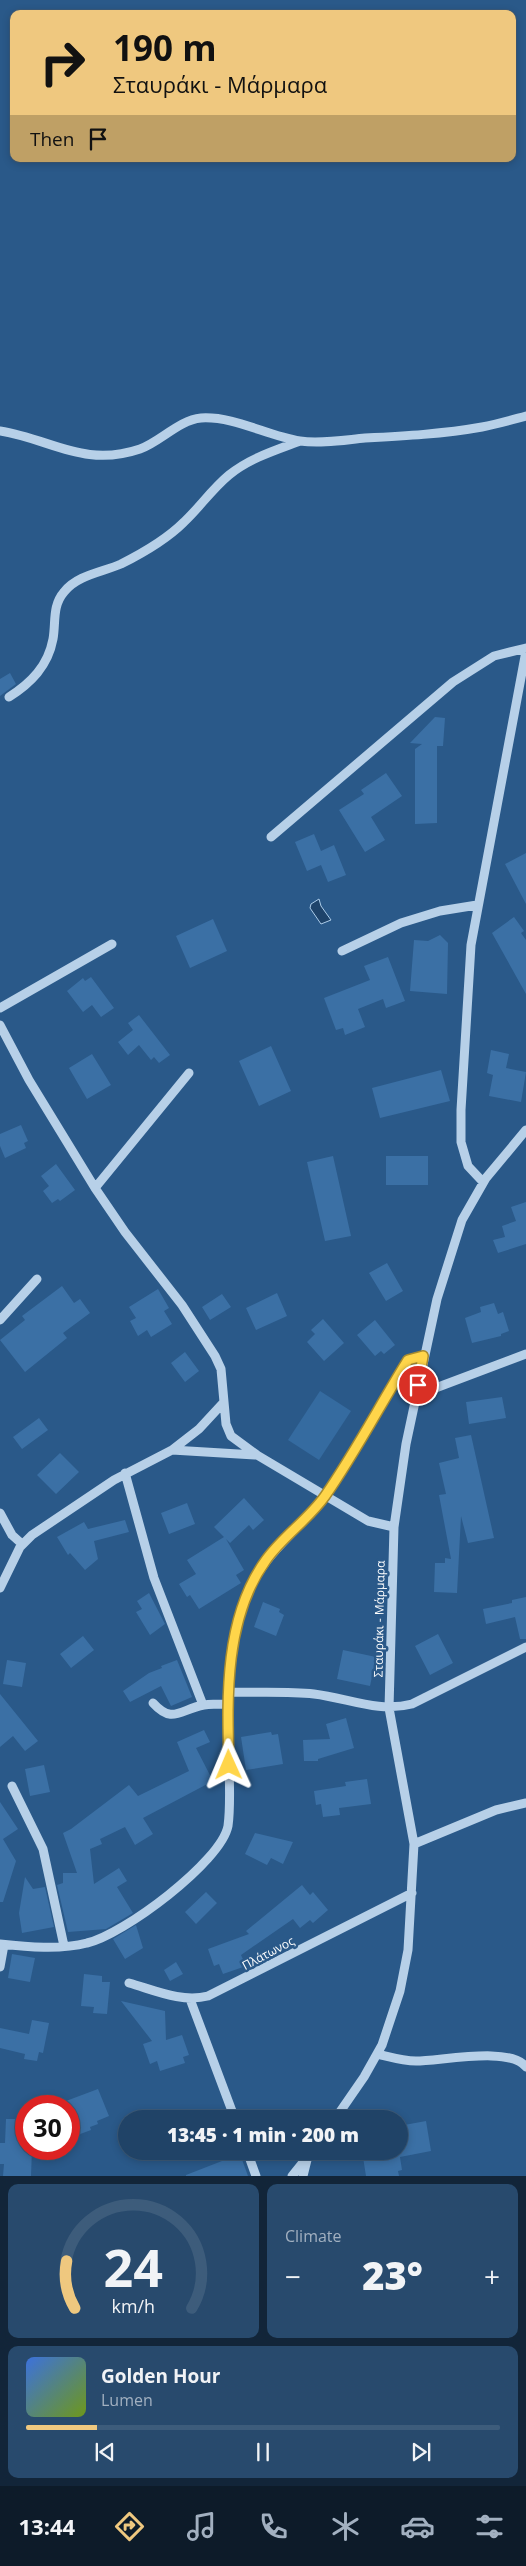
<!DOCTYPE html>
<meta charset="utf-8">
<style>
:root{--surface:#204367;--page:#284a6d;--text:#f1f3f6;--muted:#a2b0c0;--line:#3d5c7b;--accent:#efc87f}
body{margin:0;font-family:"Open Sans",sans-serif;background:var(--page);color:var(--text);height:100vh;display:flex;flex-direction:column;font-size:19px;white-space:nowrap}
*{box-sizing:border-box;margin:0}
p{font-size:16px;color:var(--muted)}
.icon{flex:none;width:28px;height:28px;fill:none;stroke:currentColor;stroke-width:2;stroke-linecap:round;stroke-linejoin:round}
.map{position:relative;height:2176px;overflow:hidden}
.panel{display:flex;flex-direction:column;gap:8px;padding:8px;background:#122539;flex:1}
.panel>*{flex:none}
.guide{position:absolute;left:10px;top:10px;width:506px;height:152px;border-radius:10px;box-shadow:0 2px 8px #0003,0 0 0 1px var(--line);background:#efc87f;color:#111;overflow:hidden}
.speed{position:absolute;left:15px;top:2095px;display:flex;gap:10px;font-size:25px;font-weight:700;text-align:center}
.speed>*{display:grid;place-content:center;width:65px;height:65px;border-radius:50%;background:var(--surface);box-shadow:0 2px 8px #0003,0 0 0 1px var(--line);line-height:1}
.speed .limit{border:8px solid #d22;background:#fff;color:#111}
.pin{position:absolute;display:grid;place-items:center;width:42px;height:42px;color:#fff;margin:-21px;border:2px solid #fff;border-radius:50%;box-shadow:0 1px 5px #0007}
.me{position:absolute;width:55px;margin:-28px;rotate:359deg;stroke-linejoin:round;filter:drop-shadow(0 0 4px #0008)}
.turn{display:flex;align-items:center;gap:18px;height:105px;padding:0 20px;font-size:22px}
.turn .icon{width:65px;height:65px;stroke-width:2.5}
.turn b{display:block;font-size:35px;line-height:42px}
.then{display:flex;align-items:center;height:48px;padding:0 20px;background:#0003;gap:10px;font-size:19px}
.big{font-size:38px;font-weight:800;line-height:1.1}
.panel .card{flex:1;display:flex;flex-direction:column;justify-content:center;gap:8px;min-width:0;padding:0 18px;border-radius:10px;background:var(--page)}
.panel .dial{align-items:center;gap:0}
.dial svg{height:130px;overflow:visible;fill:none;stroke:var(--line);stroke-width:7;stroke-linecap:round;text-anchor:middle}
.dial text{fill:var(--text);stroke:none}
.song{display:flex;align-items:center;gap:15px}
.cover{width:60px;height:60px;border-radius:8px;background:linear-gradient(135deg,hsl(220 70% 55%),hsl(80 70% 35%))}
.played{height:5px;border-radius:2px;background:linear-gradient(90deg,var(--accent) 15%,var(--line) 15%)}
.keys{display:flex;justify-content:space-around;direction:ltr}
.heat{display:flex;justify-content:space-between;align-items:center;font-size:28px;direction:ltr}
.panel .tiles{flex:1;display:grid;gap:8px;grid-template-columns:1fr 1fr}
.card:last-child{grid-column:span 2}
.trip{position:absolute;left:118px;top:2110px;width:290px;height:50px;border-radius:25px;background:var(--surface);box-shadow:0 2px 8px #0003,0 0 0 1px var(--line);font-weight:800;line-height:50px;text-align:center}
.tab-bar{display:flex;height:80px;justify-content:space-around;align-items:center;background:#0d1b29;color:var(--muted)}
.tab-bar .icon{width:35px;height:35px}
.tab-bar .active{color:var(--accent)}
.tab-bar b{font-size:22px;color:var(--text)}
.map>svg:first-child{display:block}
.green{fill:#356ba0}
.water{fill:#1e436a;stroke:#accce9}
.building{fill:#3b70a5}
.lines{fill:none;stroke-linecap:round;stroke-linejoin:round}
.minor{stroke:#b7d0e8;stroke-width:9}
.route-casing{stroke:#a68a30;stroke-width:12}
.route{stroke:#ffd54a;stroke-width:9}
.labels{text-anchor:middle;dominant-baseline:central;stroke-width:5;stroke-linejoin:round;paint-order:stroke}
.street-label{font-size:12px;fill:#fff;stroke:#2a5989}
</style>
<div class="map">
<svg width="526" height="2176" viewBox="0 0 526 2176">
<rect width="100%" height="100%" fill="#2a5989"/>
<path class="green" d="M320,1391L351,1411L319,1460L288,1440Z"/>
<path class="water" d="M319,899L321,906L331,920L321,924L310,908L311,904Z"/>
<path class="building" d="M10,673L16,684L0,696V679Z
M435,717L445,718L443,746H437V823L415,824V749L422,744L410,743Z
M386,773L402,796L371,817L385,840L365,852L339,810L364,794L361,790Z
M314,834L321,851L334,845L346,875L328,882L321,865L307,871L295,842Z
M526,853V904L505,864Z
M514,917L524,931L521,933L526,940V994L492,933Z
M213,919L227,951L190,968L176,936Z
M440,935L448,943L447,994L410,991L414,940L428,941Z
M388,957L405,1001L386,1008L383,999L358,1009L365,1027L345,1035L343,1028L336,1030L324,998L370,980L364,966Z
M91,977L114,1008L101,1017L92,1005L83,1012L67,991L83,978L85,981Z
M139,1015L170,1055L159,1063L154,1057L151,1060L139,1045L128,1055L118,1042L133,1030L128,1023Z
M271,1046L291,1091L259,1106L239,1061Z
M491,1050L509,1054L506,1068L526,1072L521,1102L489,1096L493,1075L487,1073Z
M92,1054L111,1085L87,1099L69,1068Z
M441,1070L450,1101L380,1118L372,1088Z
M21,1125L28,1141L24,1143L26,1148L5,1158L0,1146V1134Z
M333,1156L351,1236L325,1241L307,1162Z
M386,1156H428V1185H386Z
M56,1164L75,1190L60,1201L58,1199L52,1203L43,1191L49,1186L41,1176Z
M526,1202V1244L498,1253L493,1240L505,1237L502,1226L516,1221L511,1207Z
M387,1263L403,1291L386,1301L369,1273Z
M62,1286L74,1303L80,1299L90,1313L63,1333L67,1338L25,1372L0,1340L25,1320L22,1316Z
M158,1289L169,1308L164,1311L172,1324L151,1337L147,1330L138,1336L130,1321L136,1318L129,1307Z
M277,1293L287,1316L256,1330L246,1308Z
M222,1294L231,1307L210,1320L202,1307Z
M494,1303L498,1314L503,1312L509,1331L501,1334V1336L472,1343L465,1318L481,1312L480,1307Z
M323,1319L344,1343L324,1361L307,1342L315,1334L311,1330Z
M375,1320L395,1345L384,1354L381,1351L375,1356L357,1335Z
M185,1352L199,1371L185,1382L171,1363Z
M502,1397L506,1418L469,1424L466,1402Z
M39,1418L48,1430L22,1449L13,1437Z
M471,1435L494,1538L468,1543L461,1516L457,1593L434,1592L435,1563H445V1558L451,1559L439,1495L446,1494L439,1463L459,1458L455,1438Z
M60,1453L79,1472L56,1494L37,1475Z
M244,1498L264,1520L253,1530L249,1525L230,1543L226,1539L244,1570L236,1575L241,1583L199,1609L190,1595L187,1597L179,1584L196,1574L187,1560L224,1537L214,1527Z
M187,1503L195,1524L169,1534L161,1513Z
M125,1520L129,1532L94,1541L98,1559L85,1570L70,1553L68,1555L57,1537L84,1522L88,1529Z
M149,1593L165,1624L150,1635L136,1612L142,1609L137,1601Z
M526,1597V1639H520L515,1617L486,1624L483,1609L512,1603V1600Z
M263,1602L280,1609L279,1612L284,1615L276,1636L254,1627Z
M438,1634L453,1663L430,1675L415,1646Z
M83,1636L94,1650L71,1668L60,1654Z
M343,1650L376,1657L370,1686L337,1679Z
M7,1660L26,1663L22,1687L3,1684Z
M177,1660L192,1697L171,1706L161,1686L130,1702L123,1691L149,1673L162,1668L161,1666Z
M0,1694L38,1741L25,1751L13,1736L0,1747Z
M346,1718L354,1748L318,1759V1761H304L303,1740L330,1739L326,1724Z
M204,1730L210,1742L196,1748L213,1781L143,1818L153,1834L135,1845L125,1827L100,1839L102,1844L90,1849L94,1884L119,1868L127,1881L117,1887L133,1913L106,1929L68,1932L57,1885L63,1883V1873H77L63,1833L71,1829L129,1785L138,1796L189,1771L177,1742Z
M271,1732L272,1735L278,1734L283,1764L246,1770L241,1737Z
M44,1765L50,1792L30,1796L25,1769Z
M367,1779L371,1804L339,1808L340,1815L323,1817L321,1804L316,1805L314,1791L346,1786L345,1782Z
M0,1802L18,1829L3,1839L16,1861L3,1902H0Z
M255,1833L293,1842L283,1864L271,1858L267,1865L245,1854Z
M25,1877L33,1889L45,1887L54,1927L22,1933L19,1913Z
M302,1885L310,1895L313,1892L328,1910L313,1923L310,1920L300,1928L293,1919L241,1955L246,1966L223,1974L219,1964L214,1966L208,1949L249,1934L246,1931Z
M206,1892L217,1903L196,1924L185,1912Z
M136,1925L143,1948L125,1959L113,1939Z
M12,1954L35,1958L30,1982L8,1978Z
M176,1962L183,1974L170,1981L164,1970Z
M84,1974L102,1976V1982H110L107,2014L93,2013L94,2007L81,2006Z
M121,2001L165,2011L166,2040L182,2035L189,2055L183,2057L185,2063L160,2071L157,2061L150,2064L143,2044L152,2041Z
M32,2020L49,2023L43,2053L39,2052L37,2061L24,2059L25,2054L0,2048V2028L29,2034Z
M98,2089L109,2116L97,2121L98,2124L90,2127L91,2130L75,2136L69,2119L72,2118L66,2101Z
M6,2119H26V2149H32L31,2176H3L4,2164H0V2143H5Z
M426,2121L431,2151L400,2157L402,2170L398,2171L399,2176H366L362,2151L399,2152V2126Z
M240,2154L248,2176H186V2175Z"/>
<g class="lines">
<path class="minor" d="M0,431C51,439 84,468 140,449C160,442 179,420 201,418C235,416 267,436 300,441C321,444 344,440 365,438C404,436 443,434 482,427C497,424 511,420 526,416
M9,697C31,683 48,666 53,639C56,622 52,606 64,592C77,575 103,572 121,564C143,553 167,539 184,522C200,507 212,489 229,475C250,458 276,450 300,441
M271,837L453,682L494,656L526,648
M342,951L401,923L440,911L477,905
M0,1008L112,944
M0,1025L29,1080L95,1188L125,1232L182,1305L215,1356L221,1369L226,1424L231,1436L257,1455L368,1521L394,1527
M483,1182L468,1166L461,1142V1110L471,945L526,651
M95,1188L189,1073
M0,1320L37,1279
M417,1395L526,1354
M172,1450L199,1429L224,1402
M125,1473L154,1578L203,1705
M0,1513L12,1535L22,1544
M0,1588L20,1547L32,1535L114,1480L172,1450L255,1455
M229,1692C257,1693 286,1691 314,1694C348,1698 378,1713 412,1704L526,1647
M153,1703C173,1725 180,1709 204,1705C211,1704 220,1704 228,1704
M12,1786L43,1849L64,1946
M414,1844L496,1810L526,1803
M0,1944C27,1947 61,1950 87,1943C123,1935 221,1862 228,1826C231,1804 229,1780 229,1758C228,1705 227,1651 245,1600C264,1550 296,1536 324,1496C355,1453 380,1405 408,1360L423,1357
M0,1967L4,1945
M129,1983C154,1990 182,2003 208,1996L412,1893
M190,1999L235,2119
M377,2054C390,2057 403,2061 416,2061C441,2061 511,2046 526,2067
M335,2119L364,2077L382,2045L400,1991L408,1950L414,1844L389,1708L394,1527L406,1444L437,1299L462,1220L486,1178L526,1130
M247,2151L256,2176
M292,2176L312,2151
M303,2176L307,2160"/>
</g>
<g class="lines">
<defs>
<path id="route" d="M229,1765C227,1698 224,1618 266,1560C283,1536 308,1520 325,1496C355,1453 380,1405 408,1360L423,1356L418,1385"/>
</defs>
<use href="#route" class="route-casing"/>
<use href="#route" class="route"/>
</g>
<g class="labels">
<g class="street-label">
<text transform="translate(379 1619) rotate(-89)">Σταυράκι - Μάρμαρα</text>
<text transform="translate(268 1953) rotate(-28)">Πλάτωνος</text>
</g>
</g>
</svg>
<div class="speed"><div class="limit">30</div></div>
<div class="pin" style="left:418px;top:1385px;background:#d93025"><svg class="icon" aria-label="arrive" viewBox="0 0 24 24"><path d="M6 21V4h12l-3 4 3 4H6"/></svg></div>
<svg class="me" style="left:229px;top:1765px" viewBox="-20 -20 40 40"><path d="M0-17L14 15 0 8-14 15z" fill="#ffd54a" stroke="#fff" stroke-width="4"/></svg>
<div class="trip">13:45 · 1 min · 200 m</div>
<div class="guide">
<div class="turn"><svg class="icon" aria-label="right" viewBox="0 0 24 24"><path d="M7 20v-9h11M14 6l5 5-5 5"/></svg><div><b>190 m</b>Σταυράκι - Μάρμαρα</div></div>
<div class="then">Then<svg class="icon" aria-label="arrive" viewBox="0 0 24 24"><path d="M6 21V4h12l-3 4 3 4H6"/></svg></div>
</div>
</div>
<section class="panel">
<div class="tiles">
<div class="card dial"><svg viewBox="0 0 100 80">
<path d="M14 69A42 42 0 1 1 86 69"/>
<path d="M14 69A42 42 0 0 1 9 40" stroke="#efc87f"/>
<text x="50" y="56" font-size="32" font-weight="700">24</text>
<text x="50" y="72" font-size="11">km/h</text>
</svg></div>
<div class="card"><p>Climate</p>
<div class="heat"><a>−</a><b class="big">23°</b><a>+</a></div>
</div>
<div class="card">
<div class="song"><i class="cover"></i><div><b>Golden Hour</b><p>Lumen</p></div></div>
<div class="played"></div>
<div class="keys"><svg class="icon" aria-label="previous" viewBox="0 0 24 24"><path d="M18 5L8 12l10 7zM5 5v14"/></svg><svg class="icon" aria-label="pause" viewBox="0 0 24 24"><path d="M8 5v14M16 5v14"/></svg><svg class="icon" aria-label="next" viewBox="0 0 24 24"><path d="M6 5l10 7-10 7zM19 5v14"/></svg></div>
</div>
</div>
</section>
<nav class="tab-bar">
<b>13:44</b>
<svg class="icon active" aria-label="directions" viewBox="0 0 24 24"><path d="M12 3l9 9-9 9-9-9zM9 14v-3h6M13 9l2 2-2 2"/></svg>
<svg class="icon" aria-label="music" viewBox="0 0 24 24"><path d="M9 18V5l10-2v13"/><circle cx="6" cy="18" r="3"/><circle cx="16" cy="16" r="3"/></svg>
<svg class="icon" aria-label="phone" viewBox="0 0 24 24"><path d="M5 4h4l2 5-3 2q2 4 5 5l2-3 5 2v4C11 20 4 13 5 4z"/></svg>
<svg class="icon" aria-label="climate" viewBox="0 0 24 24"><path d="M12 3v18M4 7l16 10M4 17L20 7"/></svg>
<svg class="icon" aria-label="car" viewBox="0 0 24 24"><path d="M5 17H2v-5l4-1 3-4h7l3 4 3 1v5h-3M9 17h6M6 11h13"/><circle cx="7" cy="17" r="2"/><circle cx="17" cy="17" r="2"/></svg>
<svg class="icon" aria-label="filters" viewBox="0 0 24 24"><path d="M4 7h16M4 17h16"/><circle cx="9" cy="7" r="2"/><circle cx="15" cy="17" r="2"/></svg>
</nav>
